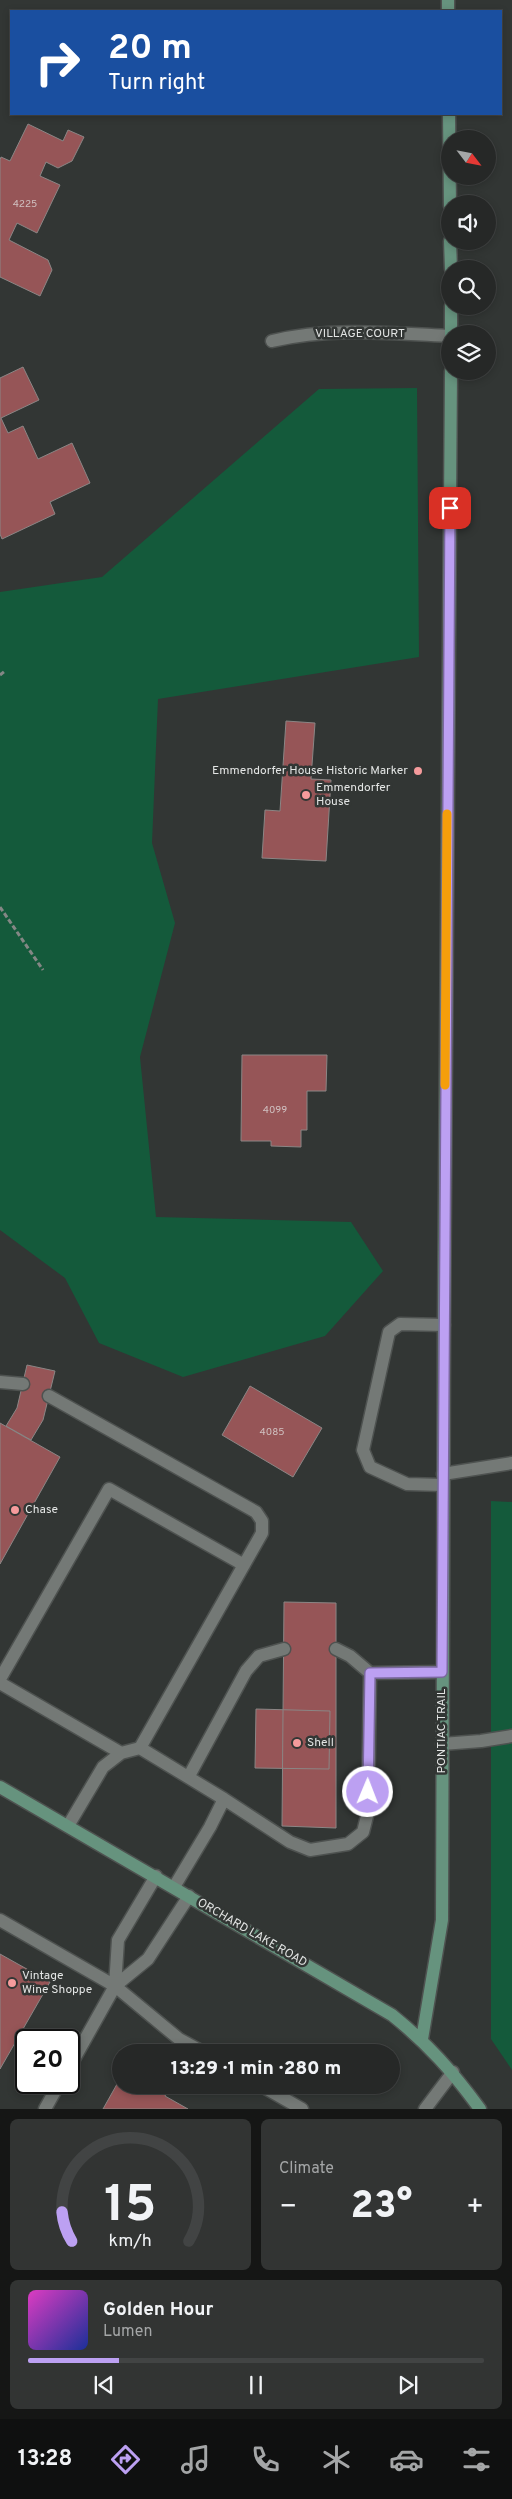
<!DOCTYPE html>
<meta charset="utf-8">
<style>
:root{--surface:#262827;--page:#323433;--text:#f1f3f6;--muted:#a4a6a7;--line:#424444;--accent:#bca0f2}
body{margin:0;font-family:Overpass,sans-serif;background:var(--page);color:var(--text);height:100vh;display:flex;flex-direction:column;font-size:19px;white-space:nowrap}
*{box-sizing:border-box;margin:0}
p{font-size:16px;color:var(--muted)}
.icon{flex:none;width:28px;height:28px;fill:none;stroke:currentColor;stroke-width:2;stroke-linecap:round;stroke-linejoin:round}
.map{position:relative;height:2109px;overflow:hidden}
.drawer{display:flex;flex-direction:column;gap:10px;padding:10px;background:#151615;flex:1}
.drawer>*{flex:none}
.top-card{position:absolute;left:10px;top:10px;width:492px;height:105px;border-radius:0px;box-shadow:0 2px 8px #0003,0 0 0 1px var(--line);background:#1a4fa0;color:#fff;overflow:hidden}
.needle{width:32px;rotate:122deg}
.fabs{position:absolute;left:441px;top:130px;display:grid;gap:10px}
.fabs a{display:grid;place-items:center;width:55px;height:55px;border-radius:50%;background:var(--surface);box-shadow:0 2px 8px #0003,0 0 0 1px var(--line);font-size:25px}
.speed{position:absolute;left:15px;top:2029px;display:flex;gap:10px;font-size:25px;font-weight:700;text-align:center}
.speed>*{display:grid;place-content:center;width:65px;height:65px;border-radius:50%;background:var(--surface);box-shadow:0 2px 8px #0003,0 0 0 1px var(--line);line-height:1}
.speed .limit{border:2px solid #111;border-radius:8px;background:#fff;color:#111}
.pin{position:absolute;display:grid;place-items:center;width:42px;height:42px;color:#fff;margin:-21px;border-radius:10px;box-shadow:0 2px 8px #0006}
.me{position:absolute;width:55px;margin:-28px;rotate:1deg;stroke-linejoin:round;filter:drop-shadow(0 0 4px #0008)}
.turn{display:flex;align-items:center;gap:18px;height:105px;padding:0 15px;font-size:22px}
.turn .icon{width:65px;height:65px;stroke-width:2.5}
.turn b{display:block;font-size:35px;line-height:42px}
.big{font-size:38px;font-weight:800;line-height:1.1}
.drawer .tile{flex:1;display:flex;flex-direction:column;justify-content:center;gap:8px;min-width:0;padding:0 18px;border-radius:8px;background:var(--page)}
.drawer .dial{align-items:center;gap:0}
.dial svg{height:130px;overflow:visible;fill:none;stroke:var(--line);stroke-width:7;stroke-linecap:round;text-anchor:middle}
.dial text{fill:var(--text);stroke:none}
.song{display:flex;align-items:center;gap:15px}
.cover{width:60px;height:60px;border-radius:8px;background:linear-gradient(135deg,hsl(310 70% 55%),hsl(230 70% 35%))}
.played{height:5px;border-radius:2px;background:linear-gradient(90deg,var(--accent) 20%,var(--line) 20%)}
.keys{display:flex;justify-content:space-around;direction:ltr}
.heat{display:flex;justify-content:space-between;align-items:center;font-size:28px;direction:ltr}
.drawer .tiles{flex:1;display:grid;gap:10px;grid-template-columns:1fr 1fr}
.tile:last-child{grid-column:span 2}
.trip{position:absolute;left:112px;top:2044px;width:288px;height:50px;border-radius:25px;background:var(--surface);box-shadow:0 2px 8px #0003,0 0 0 1px var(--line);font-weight:800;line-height:50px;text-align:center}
.dock{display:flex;height:80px;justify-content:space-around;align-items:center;background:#0f1010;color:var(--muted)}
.dock .icon{width:35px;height:35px}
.dock .current{color:var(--accent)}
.dock b{font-size:22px;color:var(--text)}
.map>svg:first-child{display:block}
.green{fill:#145a3b}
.building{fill:#965557;stroke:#8b8685}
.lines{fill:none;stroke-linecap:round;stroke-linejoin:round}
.service-casing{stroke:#4e5250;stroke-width:15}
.minor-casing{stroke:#4e5250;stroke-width:15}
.secondary-casing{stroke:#4e5250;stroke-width:15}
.path{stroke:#848785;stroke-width:3;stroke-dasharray:5 2.5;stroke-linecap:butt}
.service{stroke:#747976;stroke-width:12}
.minor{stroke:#747976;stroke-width:12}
.secondary{stroke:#66937e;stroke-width:12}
.route-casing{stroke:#7a689d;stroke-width:12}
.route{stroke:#bca0f2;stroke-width:9}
.slow{stroke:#f59e0b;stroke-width:9}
.poi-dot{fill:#f59b9c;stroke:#323634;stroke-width:2}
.labels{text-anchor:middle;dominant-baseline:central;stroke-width:5;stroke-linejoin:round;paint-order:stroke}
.number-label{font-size:10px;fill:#d0c1c1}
.street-label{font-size:12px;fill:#e3e5e4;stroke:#323634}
.poi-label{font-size:12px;fill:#e3e5e4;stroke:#323634;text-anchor:start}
</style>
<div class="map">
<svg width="512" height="2109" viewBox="0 0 512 2109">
<rect width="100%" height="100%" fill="#323634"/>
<path class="green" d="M417,388L419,657L158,699L152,843L175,923L140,1057L156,1217L351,1222L383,1271L325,1336L183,1377L99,1343L65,1278L0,1230V592L102,577L319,389Z
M491,1501L512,1502V2070L491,2039Z"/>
<path class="building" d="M28,124L63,141L68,130L84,137L72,161L58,168L46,162L40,176L60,185L37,233L17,223L9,240L48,260L52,270L40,296L0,277V160L1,157L10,161Z
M23,367L39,400L1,418L8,433L23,426L38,459L72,443L90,483L50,502L55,514L2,539L0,534V378Z
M286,721L315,723L311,779L331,780L326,861L262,858L265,810L280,811Z
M242,1055H327L326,1091H307V1130H301V1147L271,1146V1141H241Z
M27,1365L55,1371L43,1420L31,1440L6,1426L17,1408Z
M250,1386L322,1428L293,1477L222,1435Z
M0,1423L60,1457L0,1564Z
M284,1602L336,1603V1828L282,1826Z
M256,1709L330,1711L329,1769L255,1768Z
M0,1954L50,1982L0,2069Z
M121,2077V2085H168L170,2086L165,2096L188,2109H103Z"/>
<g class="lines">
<defs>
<path id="service" d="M0,1382L23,1384
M49,1396L256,1512L262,1521V1533L140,1748L121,1753L103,1767L68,1826
M443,1485L407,1484L370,1467L363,1450L389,1332L400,1324L444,1325
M336,1649L350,1656L370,1673
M0,1679L109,1489L244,1565
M0,1683L121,1753
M140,1748L224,1799
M189,1776L246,1671L259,1656L284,1649
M156,1876L118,1940L115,1986L148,1959L189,1896
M174,1887L210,1827L224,1799L290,1842L310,1850L348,1844L363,1832L368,1812L370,1673L442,1672
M0,1920L115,1986L179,2039L203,2052
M69,2068L115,1986
M260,2085L302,2109
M45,2109L60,2082
M425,2109L453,2072"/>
<path id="minor" d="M272,341C329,327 391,333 450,336
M443,1474L512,1463
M442,1744L481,1741L512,1736"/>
<path id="secondary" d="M448,11V0
M449,114L450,206
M450,241L451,269
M451,306V334
M0,1787L392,2015C428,2044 453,2072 480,2109
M422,2039L442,1920L444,1325L451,371"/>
</defs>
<use href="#service" class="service-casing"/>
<use href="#minor" class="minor-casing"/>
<use href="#secondary" class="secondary-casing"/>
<path class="path" d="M0,675L5,671
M0,907L43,970"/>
<use href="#service" class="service"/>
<use href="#minor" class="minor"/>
<use href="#secondary" class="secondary"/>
</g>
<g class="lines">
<defs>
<path id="route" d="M368,1792L370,1673L442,1672L450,508"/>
</defs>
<use href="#route" class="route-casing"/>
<use href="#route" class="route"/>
<path class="slow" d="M445,1085L447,814"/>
</g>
<g class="poi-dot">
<circle cx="418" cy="771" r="5"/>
<circle cx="306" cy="795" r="5"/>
<circle cx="15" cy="1510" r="5"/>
<circle cx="297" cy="1743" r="5"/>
<circle cx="12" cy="1983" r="5"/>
</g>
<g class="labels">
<g class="number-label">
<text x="25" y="204">4225</text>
<text x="275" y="1110">4099</text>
<text x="272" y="1432">4085</text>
</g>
<g class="street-label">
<text x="360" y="334">VILLAGE COURT</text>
<text transform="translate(442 1731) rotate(-90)">PONTIAC TRAIL</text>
<text transform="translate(252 1933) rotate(30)">ORCHARD LAKE ROAD</text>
</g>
<g class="poi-label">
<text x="408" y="771" text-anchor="end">Emmendorfer House Historic Marker</text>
<text x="316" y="788">Emmendorfer<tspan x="316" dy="14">House</tspan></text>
<text x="25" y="1510">Chase</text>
<text x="307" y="1743">Shell</text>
<text x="22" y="1976">Vintage<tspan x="22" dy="14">Wine Shoppe</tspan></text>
</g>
</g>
</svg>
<div class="fabs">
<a><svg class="needle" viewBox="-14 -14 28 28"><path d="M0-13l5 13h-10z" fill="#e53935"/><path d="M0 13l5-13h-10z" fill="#a4a6a7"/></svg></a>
<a><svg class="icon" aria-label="sound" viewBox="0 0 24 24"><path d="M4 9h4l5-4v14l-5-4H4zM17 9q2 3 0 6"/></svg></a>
<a><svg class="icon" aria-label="search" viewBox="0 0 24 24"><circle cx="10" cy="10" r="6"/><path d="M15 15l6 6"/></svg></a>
<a><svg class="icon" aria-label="layers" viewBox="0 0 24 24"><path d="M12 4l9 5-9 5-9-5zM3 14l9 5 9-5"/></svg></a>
</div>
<div class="speed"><div class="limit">20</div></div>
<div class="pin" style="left:450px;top:508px;background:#d93025"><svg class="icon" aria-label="arrive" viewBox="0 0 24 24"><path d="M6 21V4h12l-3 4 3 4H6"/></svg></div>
<svg class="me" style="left:368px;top:1792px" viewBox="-20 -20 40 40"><circle r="17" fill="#bca0f2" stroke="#fff" stroke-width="3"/><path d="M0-11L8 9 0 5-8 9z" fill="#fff"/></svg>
<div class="trip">13:29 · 1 min · 280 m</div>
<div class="top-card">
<div class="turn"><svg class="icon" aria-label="right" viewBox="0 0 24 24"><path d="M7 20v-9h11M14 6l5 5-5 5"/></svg><div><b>20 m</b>Turn right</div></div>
</div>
</div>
<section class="drawer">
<div class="tiles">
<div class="tile dial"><svg viewBox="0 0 100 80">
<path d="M14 69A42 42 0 1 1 86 69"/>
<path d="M14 69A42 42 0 0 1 8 51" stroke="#bca0f2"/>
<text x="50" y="56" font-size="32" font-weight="700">15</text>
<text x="50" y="72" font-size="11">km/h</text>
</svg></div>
<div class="tile"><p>Climate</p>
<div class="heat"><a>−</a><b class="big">23°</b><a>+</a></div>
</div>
<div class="tile">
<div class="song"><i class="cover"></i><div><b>Golden Hour</b><p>Lumen</p></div></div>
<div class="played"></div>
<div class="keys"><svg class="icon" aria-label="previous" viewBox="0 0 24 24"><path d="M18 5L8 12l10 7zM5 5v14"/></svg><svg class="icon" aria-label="pause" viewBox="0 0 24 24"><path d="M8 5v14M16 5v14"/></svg><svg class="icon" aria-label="next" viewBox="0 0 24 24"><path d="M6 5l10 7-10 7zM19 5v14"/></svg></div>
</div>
</div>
</section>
<nav class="dock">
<b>13:28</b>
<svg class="icon current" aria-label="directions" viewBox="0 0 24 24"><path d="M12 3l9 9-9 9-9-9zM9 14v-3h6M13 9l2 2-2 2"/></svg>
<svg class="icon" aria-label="music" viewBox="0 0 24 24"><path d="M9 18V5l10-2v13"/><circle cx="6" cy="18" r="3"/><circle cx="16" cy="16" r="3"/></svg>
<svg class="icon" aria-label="phone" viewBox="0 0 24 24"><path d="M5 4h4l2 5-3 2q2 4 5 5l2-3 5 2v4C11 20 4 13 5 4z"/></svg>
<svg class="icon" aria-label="climate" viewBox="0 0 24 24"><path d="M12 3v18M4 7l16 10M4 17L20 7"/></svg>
<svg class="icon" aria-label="car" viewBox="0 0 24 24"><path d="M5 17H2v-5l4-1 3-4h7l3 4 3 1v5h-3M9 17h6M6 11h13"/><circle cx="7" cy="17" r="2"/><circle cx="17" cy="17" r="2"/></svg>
<svg class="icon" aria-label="filters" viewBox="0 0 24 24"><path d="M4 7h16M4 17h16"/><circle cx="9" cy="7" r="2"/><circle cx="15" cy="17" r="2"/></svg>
</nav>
